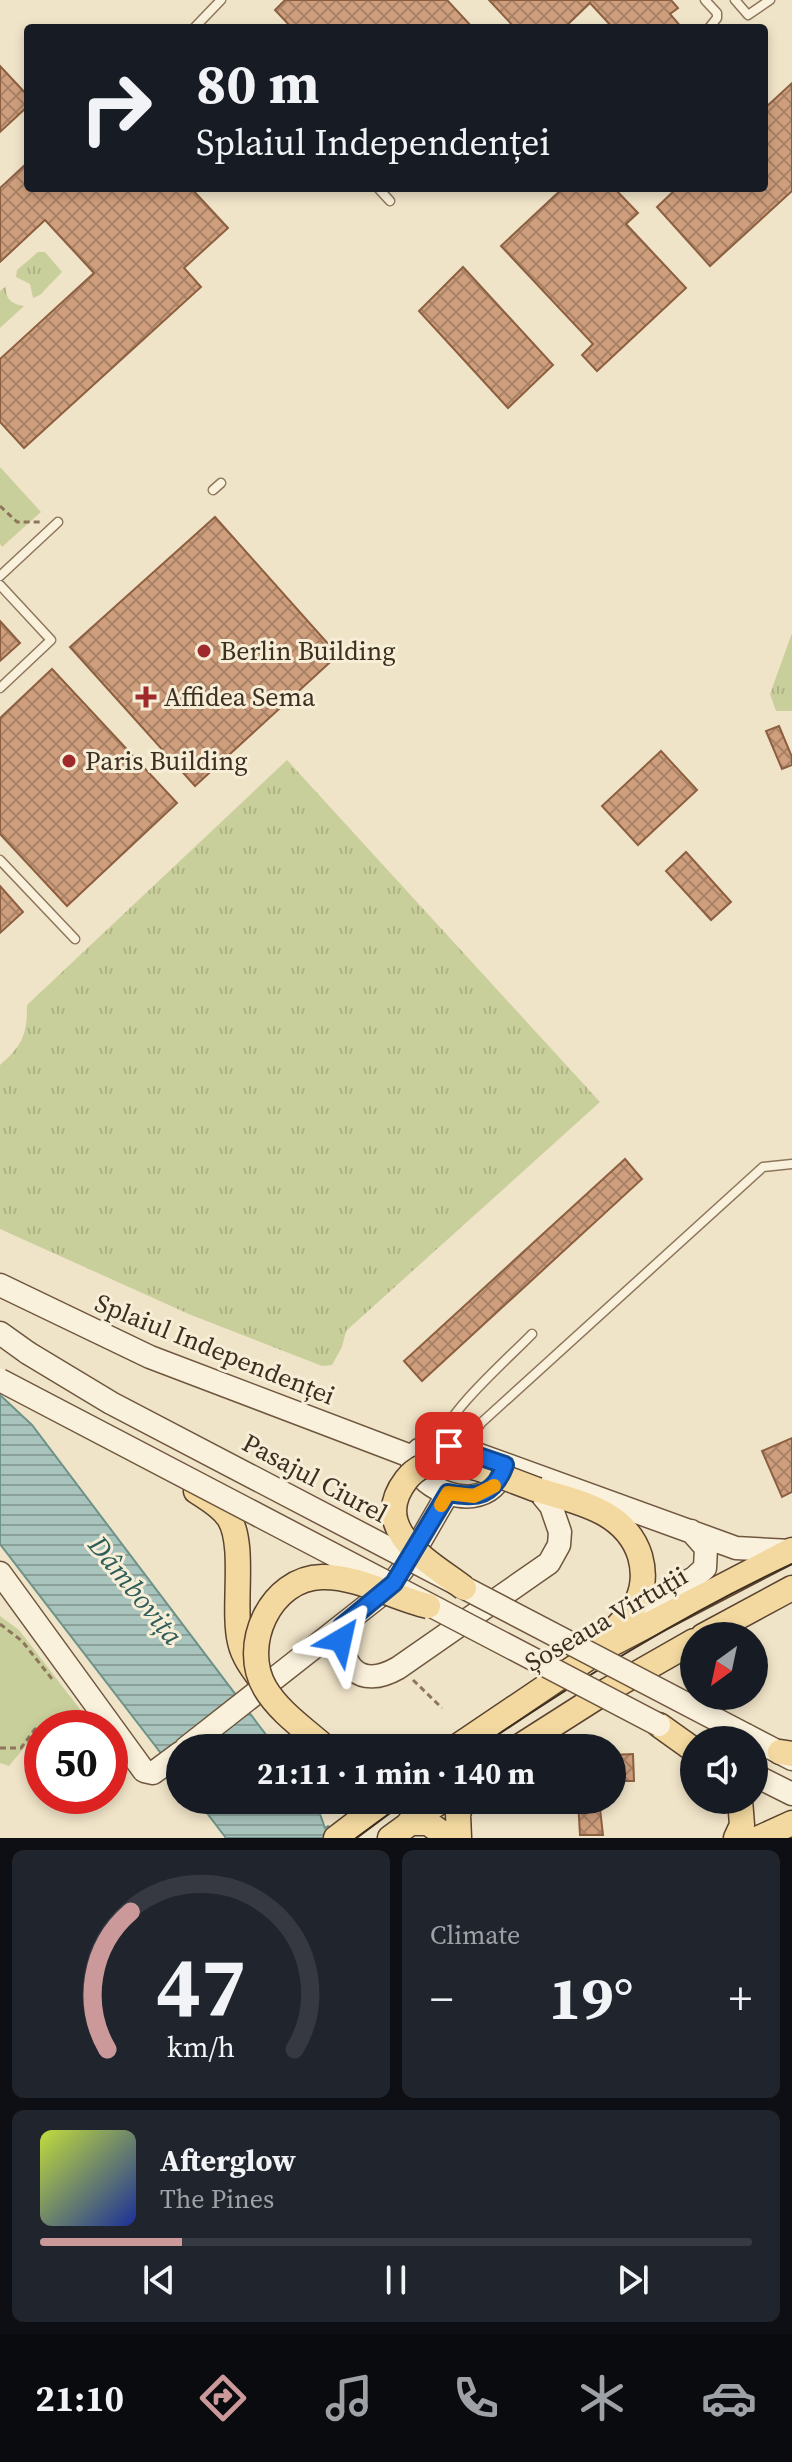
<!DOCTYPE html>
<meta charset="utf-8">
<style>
:root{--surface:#171b24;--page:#20242c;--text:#f1f3f6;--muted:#9ea1a6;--line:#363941;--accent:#cc999b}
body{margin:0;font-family:"Source Serif 4",serif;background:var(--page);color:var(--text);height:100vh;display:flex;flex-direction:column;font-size:30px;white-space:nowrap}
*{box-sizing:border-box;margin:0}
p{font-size:26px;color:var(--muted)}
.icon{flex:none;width:44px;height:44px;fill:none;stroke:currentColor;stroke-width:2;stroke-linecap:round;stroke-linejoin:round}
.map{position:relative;height:1838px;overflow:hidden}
.drawer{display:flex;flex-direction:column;gap:12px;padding:12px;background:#0d0f14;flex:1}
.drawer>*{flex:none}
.banner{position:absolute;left:24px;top:24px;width:744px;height:168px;border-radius:8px;box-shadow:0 4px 12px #0003;background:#171b24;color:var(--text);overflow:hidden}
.needle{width:52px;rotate:213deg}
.controls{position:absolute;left:680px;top:1622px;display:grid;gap:16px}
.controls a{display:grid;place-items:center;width:88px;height:88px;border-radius:50%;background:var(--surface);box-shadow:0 4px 12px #0003;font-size:40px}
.speed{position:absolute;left:24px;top:1710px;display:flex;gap:16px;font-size:40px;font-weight:700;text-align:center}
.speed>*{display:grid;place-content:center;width:104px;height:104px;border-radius:50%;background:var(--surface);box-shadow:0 4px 12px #0003;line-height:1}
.speed .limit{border:12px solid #d22;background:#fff;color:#111}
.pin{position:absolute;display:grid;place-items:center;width:68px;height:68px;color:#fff;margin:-34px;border-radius:16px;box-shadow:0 4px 12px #0006}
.me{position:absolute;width:88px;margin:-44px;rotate:36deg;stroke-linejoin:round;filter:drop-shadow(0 0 6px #0008)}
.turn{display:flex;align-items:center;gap:28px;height:168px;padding:0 40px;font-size:36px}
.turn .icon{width:104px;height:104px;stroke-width:2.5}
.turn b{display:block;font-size:56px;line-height:68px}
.big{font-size:60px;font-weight:700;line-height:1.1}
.drawer .tile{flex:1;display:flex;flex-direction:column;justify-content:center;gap:12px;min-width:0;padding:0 28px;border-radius:12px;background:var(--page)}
.drawer .dial{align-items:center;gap:0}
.dial svg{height:208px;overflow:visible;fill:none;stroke:var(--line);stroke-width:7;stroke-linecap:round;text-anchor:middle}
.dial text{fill:var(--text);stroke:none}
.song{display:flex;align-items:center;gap:24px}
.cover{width:96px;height:96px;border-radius:12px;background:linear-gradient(135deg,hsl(70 70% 55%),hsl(230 70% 35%))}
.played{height:8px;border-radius:4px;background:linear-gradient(90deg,var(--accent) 20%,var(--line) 20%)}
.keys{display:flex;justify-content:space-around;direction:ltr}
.heat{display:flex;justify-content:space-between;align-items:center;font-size:44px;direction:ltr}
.drawer .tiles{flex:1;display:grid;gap:12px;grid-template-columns:1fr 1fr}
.tile:last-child{grid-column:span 2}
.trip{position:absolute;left:166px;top:1734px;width:460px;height:80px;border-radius:40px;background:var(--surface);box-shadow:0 4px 12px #0003;font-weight:700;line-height:80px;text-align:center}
.dock{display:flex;height:128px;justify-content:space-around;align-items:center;background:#090b0e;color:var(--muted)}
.dock .icon{width:56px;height:56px}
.dock .active{color:var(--accent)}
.dock b{font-size:36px;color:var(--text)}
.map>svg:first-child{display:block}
.grass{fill:url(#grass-tufts)}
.green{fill:#c9cf9b}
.water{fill:url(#water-rules);stroke:#6f938a;stroke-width:2}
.building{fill:url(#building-cross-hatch);stroke:#8d5f41;stroke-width:2}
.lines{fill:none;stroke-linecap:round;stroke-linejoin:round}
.service-casing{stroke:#8d765c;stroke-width:11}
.secondary-casing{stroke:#6f573f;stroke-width:25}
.primary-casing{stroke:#5b4430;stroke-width:27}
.path{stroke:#8d765c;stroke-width:3;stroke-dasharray:6 4;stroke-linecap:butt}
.service{stroke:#faf1dc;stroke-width:8}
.secondary{stroke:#faf1dc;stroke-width:22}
.primary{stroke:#f3d9a0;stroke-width:24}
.tram{stroke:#3d2e20;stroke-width:2}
.secondary-bridge-casing{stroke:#6f573f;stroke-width:25;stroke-linecap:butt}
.primary-bridge-casing{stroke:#5b4430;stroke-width:27;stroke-linecap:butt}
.secondary-bridge{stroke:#faf1dc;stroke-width:22}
.primary-bridge{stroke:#f3d9a0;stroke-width:24}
.route-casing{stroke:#114b97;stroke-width:20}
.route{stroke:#1a73e8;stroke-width:14}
.slow{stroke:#f59e0b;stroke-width:14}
.poi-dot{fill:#9e2a2b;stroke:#f7eed8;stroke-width:3}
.labels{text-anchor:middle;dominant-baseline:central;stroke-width:6;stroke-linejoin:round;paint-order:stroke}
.poi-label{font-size:26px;fill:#3d2e20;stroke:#f7eed8;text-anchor:start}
.street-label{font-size:26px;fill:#3d2e20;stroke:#f7eed8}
.water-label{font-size:28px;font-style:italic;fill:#2f5d5a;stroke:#f7eed8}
</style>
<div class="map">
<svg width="792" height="1838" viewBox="0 0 792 1838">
<defs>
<pattern id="grass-tufts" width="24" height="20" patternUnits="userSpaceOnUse" patternTransform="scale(2)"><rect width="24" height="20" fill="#c9cf9b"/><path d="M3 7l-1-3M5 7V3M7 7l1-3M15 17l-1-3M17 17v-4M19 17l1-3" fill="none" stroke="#aeb285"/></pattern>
<pattern id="water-rules" width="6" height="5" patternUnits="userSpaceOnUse" patternTransform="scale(2)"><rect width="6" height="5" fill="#a9c4bc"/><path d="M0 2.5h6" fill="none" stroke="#8ba098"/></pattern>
<pattern id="building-cross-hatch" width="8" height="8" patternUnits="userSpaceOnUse" patternTransform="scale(2)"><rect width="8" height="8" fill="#cf9f7d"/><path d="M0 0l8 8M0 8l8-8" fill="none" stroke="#a98266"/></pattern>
</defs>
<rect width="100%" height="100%" fill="#f0e4c8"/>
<path class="grass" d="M38,252H45L62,272L40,295L33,298L30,284L16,277L17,270Z
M6,286C5,300 12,304 24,306L0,328V291Z
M792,633V711H776L770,694Z
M287,760L600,1102L346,1331L342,1347L332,1365L322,1366L191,1315L0,1229V1065C23,1045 27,1034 27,1005Z"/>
<path class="green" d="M0,467L41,512L2,547L0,544Z
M0,1616L19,1630L86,1717L71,1728H42V1732H37L9,1766L0,1763Z"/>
<path class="water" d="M0,1395L32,1425L276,1748H180V1778L0,1544Z
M197,1800H315L325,1828L328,1826L338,1838H226Z"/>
<path class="building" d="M285,0H447L473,28H292L275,10Z
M489,0H671L678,8L670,14L682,28H613L590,3L564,28H515Z
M0,66L28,96V106L0,132Z
M792,83V191L710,266L657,207L677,188H764V109Z
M28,162V188H191L228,228L184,268L201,287L24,448L0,422V359L94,273L45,220L0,262V188Z
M563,188H614L638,213L626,224L686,288L597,371L582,355L593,344L501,246Z
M463,267L553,365L508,408L419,311Z
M215,517L338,655L195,786L70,647Z
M0,621L20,643L0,661Z
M52,669L177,803L67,906L0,834V718Z
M779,726L792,757V765L782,769L766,731Z
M661,751L697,790L638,845L602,806Z
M686,852L731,902L711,920L666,871Z
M0,886L23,912L0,933Z
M625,1159L642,1179L422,1381L404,1361Z
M792,1438V1492L782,1497L762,1451Z
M633,1754L634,1781H612V1755Z
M578,1800H599L603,1835H580Z"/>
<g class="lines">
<defs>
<path id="service" d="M705,0L717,13V18L709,28
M735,0L748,15L770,0
M194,28L221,0
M378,188L390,201
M213,490L221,483
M0,576L58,522
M0,585L51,640L0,688
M0,860L75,939
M441,1442C443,1415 511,1356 532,1334
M464,1449L481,1423L763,1167L792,1164"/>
<path id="secondary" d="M0,1285L150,1357L413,1457
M0,1333L28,1353
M505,1465C502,1473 500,1481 493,1487C470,1508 424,1491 412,1463C416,1438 446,1445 463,1449L736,1548L791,1551
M0,1573L144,1771L153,1773L180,1753
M342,1626C339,1666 359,1690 398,1668L549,1563L559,1545L560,1532L551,1506L538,1490
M632,1630L650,1602L694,1578L705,1568L706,1548L691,1531
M746,1735L792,1759
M186,1748L387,1590L407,1564L448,1493
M754,1775L792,1794"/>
<path id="primary" d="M538,1490C578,1502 626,1511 640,1556C644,1570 644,1585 638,1599C632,1615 616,1625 607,1639
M196,1491C208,1499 221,1506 229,1518C246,1546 232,1608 240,1642C243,1656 252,1668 261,1680
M703,1636L792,1588
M659,1725L694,1750
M455,1748L600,1650L792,1550
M517,1748L608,1690L694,1641
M780,1752L792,1754
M409,1823H428L449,1838
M336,1838L386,1800
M390,1838L442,1800
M459,1838L458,1814L463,1800
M736,1838L742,1825L740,1800
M759,1838L792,1823"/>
</defs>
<use href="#service" class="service-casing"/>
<use href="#secondary" class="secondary-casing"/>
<use href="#primary" class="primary-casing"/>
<path class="path" d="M0,506L17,522H42
M0,1624L22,1641L52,1679
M413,1680L442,1708
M45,1728L69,1727L80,1713
M0,1748H21L35,1729L42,1728"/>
<use href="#service" class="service"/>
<use href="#secondary" class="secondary"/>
<use href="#primary" class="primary"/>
<path class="tram" d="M478,1748C579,1680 681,1616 792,1564
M356,1838L408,1800"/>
<defs>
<path id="secondary-bridge" d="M28,1353L111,1403L746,1735
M0,1380L659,1725"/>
<path id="primary-bridge" d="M464,1588C430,1562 368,1530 406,1480C415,1468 430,1461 444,1462C476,1464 509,1480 538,1490
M326,1748C306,1730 279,1712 265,1688C240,1646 270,1578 322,1577C358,1576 393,1598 428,1606"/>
</defs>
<use href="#secondary-bridge" class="secondary-bridge-casing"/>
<use href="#primary-bridge" class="primary-bridge-casing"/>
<use href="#secondary-bridge" class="secondary-bridge"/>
<use href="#primary-bridge" class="primary-bridge"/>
</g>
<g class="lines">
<defs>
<path id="route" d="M341,1640L342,1626L394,1583L448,1493C478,1499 494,1495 505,1465L449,1446"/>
</defs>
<use href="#route" class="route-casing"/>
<use href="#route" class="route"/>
<path class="slow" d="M441,1505L448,1493L474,1496L494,1486"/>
</g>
<g class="poi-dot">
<circle cx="204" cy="651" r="8"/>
<path d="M142 685h8v8h8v8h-8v8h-8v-8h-8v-8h8z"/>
<circle cx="69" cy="761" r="8"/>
</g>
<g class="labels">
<g class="poi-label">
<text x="220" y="651">Berlin Building</text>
<text x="164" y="697">Affidea Sema</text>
<text x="85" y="761">Paris Building</text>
</g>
<g class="street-label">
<text transform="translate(215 1349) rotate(22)">Splaiul Independenței</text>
<text transform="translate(315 1478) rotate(28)">Pasajul Ciurel</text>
<text transform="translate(606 1619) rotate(-30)">Șoseaua Virtuții</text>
</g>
<g class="water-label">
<text transform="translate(136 1590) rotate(51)">Dâmbovița</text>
</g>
</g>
</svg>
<div class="controls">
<a><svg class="needle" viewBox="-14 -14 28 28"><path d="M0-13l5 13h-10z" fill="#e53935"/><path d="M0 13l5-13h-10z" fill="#9ea1a6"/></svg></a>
<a><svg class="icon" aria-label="sound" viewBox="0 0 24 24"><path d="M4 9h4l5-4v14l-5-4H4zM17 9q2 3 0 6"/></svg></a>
</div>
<div class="speed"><div class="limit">50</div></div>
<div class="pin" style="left:449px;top:1446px;background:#d93025"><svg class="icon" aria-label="arrive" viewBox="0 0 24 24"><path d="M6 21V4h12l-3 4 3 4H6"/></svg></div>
<svg class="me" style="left:341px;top:1640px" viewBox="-20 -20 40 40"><path d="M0-17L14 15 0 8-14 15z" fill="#1a73e8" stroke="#fff" stroke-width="4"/></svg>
<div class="trip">21:11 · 1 min · 140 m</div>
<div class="banner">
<div class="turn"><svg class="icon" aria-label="right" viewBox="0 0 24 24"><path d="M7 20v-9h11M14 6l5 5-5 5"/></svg><div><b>80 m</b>Splaiul Independenței</div></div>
</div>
</div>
<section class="drawer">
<div class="tiles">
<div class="tile dial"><svg viewBox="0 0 100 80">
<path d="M14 69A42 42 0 1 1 86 69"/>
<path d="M14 69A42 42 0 0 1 23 16" stroke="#cc999b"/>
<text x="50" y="56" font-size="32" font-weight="700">47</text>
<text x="50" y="72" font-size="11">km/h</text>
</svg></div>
<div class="tile"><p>Climate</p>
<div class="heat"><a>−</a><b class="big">19°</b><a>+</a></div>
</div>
<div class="tile">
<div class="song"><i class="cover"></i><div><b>Afterglow</b><p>The Pines</p></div></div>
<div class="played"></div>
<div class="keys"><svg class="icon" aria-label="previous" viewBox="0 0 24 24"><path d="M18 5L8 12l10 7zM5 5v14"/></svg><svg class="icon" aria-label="pause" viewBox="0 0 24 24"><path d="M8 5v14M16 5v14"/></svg><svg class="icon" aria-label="next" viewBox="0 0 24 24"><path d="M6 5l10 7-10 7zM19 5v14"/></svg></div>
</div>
</div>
</section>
<nav class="dock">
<b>21:10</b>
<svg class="icon active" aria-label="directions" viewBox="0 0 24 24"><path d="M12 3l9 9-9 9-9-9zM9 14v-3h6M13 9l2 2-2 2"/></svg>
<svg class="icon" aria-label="music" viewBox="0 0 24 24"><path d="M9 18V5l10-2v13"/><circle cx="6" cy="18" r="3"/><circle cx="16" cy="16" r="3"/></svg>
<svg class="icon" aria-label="phone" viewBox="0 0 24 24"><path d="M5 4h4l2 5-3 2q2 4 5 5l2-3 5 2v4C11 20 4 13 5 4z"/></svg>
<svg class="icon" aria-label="climate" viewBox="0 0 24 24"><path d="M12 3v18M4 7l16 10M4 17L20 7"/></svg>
<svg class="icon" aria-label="car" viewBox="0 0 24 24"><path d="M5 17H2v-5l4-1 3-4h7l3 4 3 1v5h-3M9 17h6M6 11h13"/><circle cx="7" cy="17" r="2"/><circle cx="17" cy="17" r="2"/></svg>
</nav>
